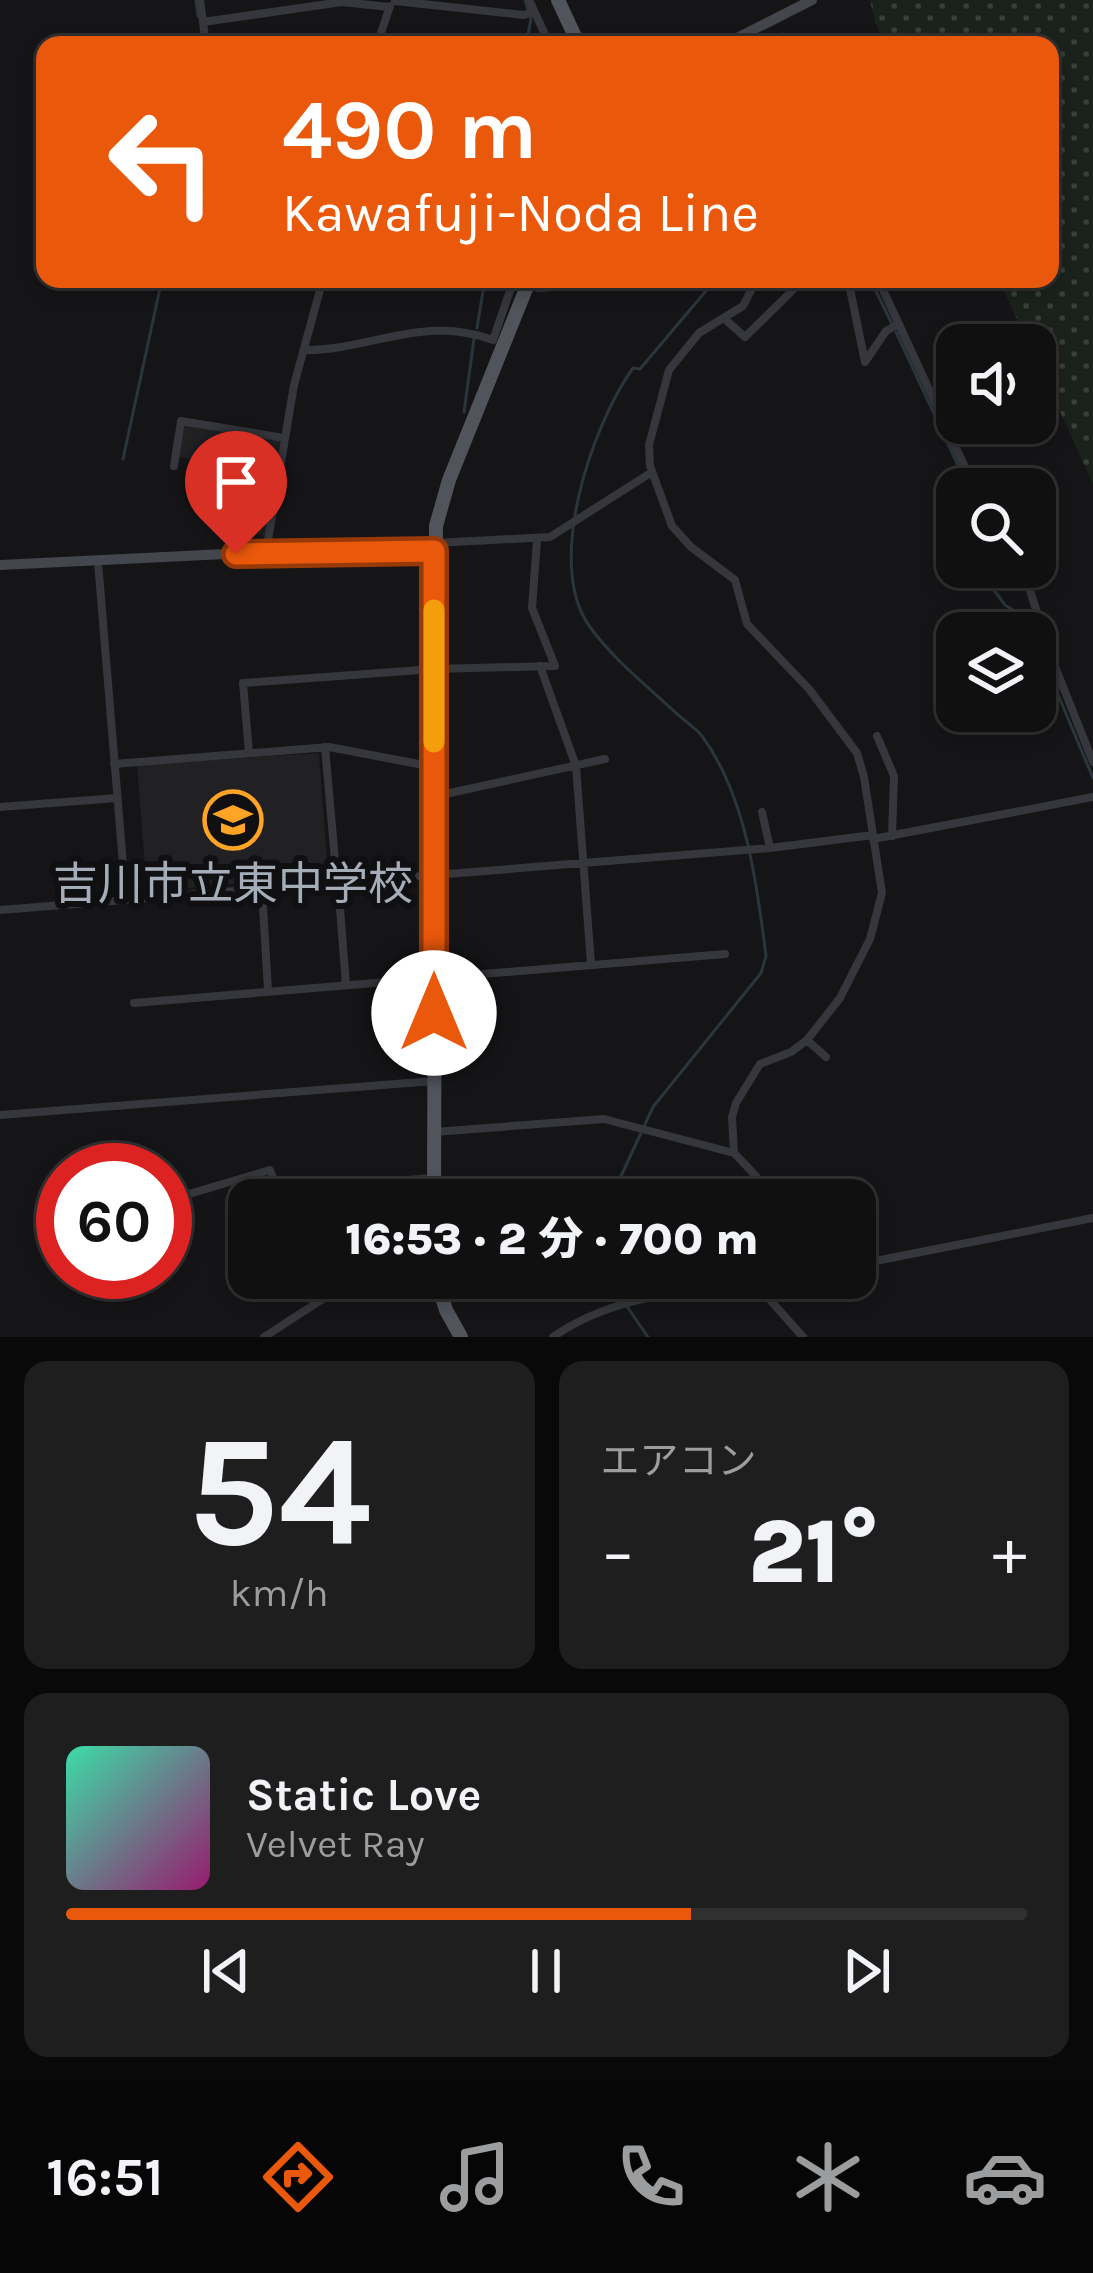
<!DOCTYPE html>
<html lang="ja">
<meta charset="utf-8">
<style>
:root{--surface:#101011;--page:#1e1e1f;--text:#f1f3f6;--muted:#9c9d9f;--line:#303031;--accent:#ea580c}
body{margin:0;font-family:Karla,"Noto Sans JP",sans-serif;background:var(--page);color:var(--text);height:100vh;display:flex;flex-direction:column;font-size:45px;white-space:nowrap}
*{box-sizing:border-box;margin:0}
p{font-size:39px;color:var(--muted)}
.icon{flex:none;width:66px;height:66px;fill:none;stroke:currentColor;stroke-width:2;stroke-linecap:round;stroke-linejoin:round}
.map{position:relative;height:1337px;overflow:hidden}
.panel{display:flex;flex-direction:column;gap:24px;padding:24px;background:#090909;flex:1}
.panel>*{flex:none}
.banner{position:absolute;left:36px;top:36px;width:1023px;height:252px;border-radius:24px;box-shadow:0 6px 18px #0003,0 0 0 3px var(--line);background:#ea580c;color:#fff;overflow:hidden}
.buttons{position:absolute;left:936px;top:324px;display:grid;gap:24px}
.buttons a{display:grid;place-items:center;width:120px;height:120px;border-radius:24px;background:var(--surface);box-shadow:0 6px 18px #0003,0 0 0 3px var(--line);font-size:60px}
.speed{position:absolute;left:36px;top:1143px;display:flex;gap:24px;font-size:60px;font-weight:700;text-align:center}
.speed>*{display:grid;place-content:center;width:156px;height:156px;border-radius:50%;background:var(--surface);box-shadow:0 6px 18px #0003,0 0 0 3px var(--line);line-height:1}
.speed .limit{border:18px solid #d22;background:#fff;color:#111}
.pin{position:absolute;display:grid;place-items:center;width:102px;height:102px;color:#fff;margin:-123px -51px;border-radius:50% 50% 50% 0;rotate:-45deg;box-shadow:0 0 12px #0007}
.pin .icon{rotate:45deg}
.me{position:absolute;width:132px;margin:-66px;rotate:0deg;stroke-linejoin:round;filter:drop-shadow(0 0 9px #0008)}
.turn{display:flex;align-items:center;gap:42px;height:252px;padding:0 48px;font-size:54px}
.turn .icon{width:156px;height:156px;stroke-width:2.5}
.turn b{display:block;font-size:84px;line-height:102px}
.big{font-size:90px;font-weight:800;line-height:1.1}
.panel .card{flex:1;display:flex;flex-direction:column;justify-content:center;gap:18px;min-width:0;padding:0 42px;border-radius:24px;background:var(--page)}
.panel .dial{align-items:center;gap:0}
.dial b{font-size:156px;line-height:1}
.song{display:flex;align-items:center;gap:36px}
.cover{width:144px;height:144px;border-radius:18px;background:linear-gradient(135deg,hsl(160 70% 55%),hsl(320 70% 35%))}
.played{height:12px;border-radius:6px;background:linear-gradient(90deg,var(--accent) 65%,var(--line) 65%)}
.keys{display:flex;justify-content:space-around;direction:ltr}
.heat{display:flex;justify-content:space-between;align-items:center;font-size:66px;direction:ltr}
.panel .tiles{flex:1;display:grid;gap:24px;grid-template-columns:1fr 1fr}
.card:last-child{grid-column:span 2}
.trip{position:absolute;left:228px;top:1179px;width:648px;height:120px;border-radius:24px;background:var(--surface);box-shadow:0 6px 18px #0003,0 0 0 3px var(--line);font-weight:800;line-height:120px;text-align:center}
.tabs{display:flex;height:192px;justify-content:space-around;align-items:center;background:#060607;color:var(--muted)}
.tabs .icon{width:84px;height:84px}
.tabs .active{color:var(--accent)}
.tabs b{font-size:54px;color:var(--text)}
.map>svg:first-child{display:block}
.built{fill:#212124}
.park{fill:url(#park-dots)}
.lines{fill:none;stroke-linecap:round;stroke-linejoin:round}
.stream{stroke:#2a353c;stroke-width:3}
.minor{stroke:#35373c;stroke-width:8}
.tertiary{stroke:#35373c;stroke-width:9}
.secondary{stroke:#43464c;stroke-width:10}
.primary{stroke:#51545b;stroke-width:14}
.route-casing{stroke:#983908;stroke-width:30}
.route{stroke:#ea580c;stroke-width:21}
.slow{stroke:#f59e0b;stroke-width:21}
.labels{text-anchor:middle;dominant-baseline:central;stroke-width:12;stroke-linejoin:round;paint-order:stroke}
.poi-label{font-size:45px;fill:#a5adb8;stroke:#101012}
</style>
<div class="map">
<svg width="1093" height="1337" viewBox="0 0 1093 1337">
<defs>
<pattern id="park-dots" width="8" height="8" patternUnits="userSpaceOnUse" patternTransform="scale(3)"><rect width="8" height="8" fill="#1a221b"/><path d="M2 2h.1M6 6h.1" fill="none" stroke="#383f3a" stroke-width="1.8" stroke-linecap="round"/></pattern>
</defs>
<rect width="100%" height="100%" fill="#151517"/>
<path class="built" d="M184,425L280,441L265,536L207,525L217,464L179,457Z
M319,753L328,874L147,892L137,765Z"/>
<path class="park" d="M870,0H1093V484L1035,357V345H1029L998,279H1050V45H886L875,23Z"/>
<g class="lines">
<path class="stream" d="M196,0L198,16
M525,0L531,19L526,45
M870,279L892,324
M477,328L485,279
M896,332L969,489
M464,412L474,339
M123,459L162,279
M987,567L985,578L1005,605L1026,618L1032,633
M1035,640L1093,778
M610,1200L653,1107L761,973L766,956C757,884 746,796 702,736C695,727 683,720 675,712C646,685 613,659 590,627C544,565 592,425 633,368L640,369L716,279
M617,1278L626,1305L648,1337"/>
<path class="minor" d="M200,0L206,45
M529,0L550,45
M395,1L524,15L534,11
M203,22L342,2L389,7
M377,45L390,6
M757,279L743,306L699,333L669,370L649,445L650,466L672,526L691,547L735,580L747,624L809,689L857,753L864,777L882,893L870,939L840,998L807,1040L791,1052L760,1064L736,1103L732,1117L734,1153L756,1176L758,1200
M848,279L865,362L886,331L899,324
M878,279L975,489
M538,288L554,287L566,279
M726,320L745,337L804,279
M304,350C368,351 423,314 493,340L514,279
M174,466L181,421L284,438
M436,543L550,537L652,472
M266,552L294,385L323,279
M98,562L126,900
M1023,567L1048,649L1093,762
M540,666L576,766L591,964
M877,736L894,776L892,836
M325,747L337,883
M249,753L243,683L434,669L555,666L532,608L537,540
M114,764L329,747L434,767
M436,796L605,759
M0,807L117,798
M762,812L770,848
M873,839L1093,797
M338,883L346,985
M262,890L268,990
M0,910L770,848L873,835
M134,1003L725,954
M807,1040L826,1057
M0,1115L434,1081
M434,1132L604,1119L734,1153
M165,1201L270,1170L278,1191L432,1178
M855,1265L1093,1218
M766,1278L771,1301L803,1337
M767,1281L789,1278
M264,1337L355,1278
M553,1337C614,1294 692,1291 764,1278"/>
<path class="tertiary" d="M779,45L784,37"/>
<path class="secondary" d="M723,45L812,0
M0,565L266,552L434,551"/>
<path class="primary" d="M558,0L579,45
M434,1200L436,526L449,480L530,279
M436,1278L446,1310L461,1337"/>
</g>
<g class="lines">
<defs>
<path id="route" d="M236,554L434,551V1013"/>
</defs>
<use href="#route" class="route-casing"/>
<use href="#route" class="route"/>
<path class="slow" d="M434,610V742"/>
</g>
<defs>
<symbol id="school-ring" viewBox="-11 -11 22 22"><circle r="9.5" fill="#101012" stroke="#ffa424" stroke-width="1.5"/><path d="M0-5L7-2L0 1L-7-2ZM-4 1L0 2.5L4 1V4Q0 6-4 4Z" fill="#ffa424"/></symbol>
</defs>
<g fill-rule="evenodd">
<use href="#school-ring" x="200" y="787" width="66" height="66"/>
</g>
<g class="labels">
<g class="poi-label">
<text x="233" y="884">吉川市立東中学校</text>
</g>
</g>
</svg>
<div class="buttons">
<a><svg class="icon" aria-label="sound" viewBox="0 0 24 24"><path d="M4 9h4l5-4v14l-5-4H4zM17 9q2 3 0 6"/></svg></a>
<a><svg class="icon" aria-label="search" viewBox="0 0 24 24"><circle cx="10" cy="10" r="6"/><path d="M15 15l6 6"/></svg></a>
<a><svg class="icon" aria-label="layers" viewBox="0 0 24 24"><path d="M12 4l9 5-9 5-9-5zM3 14l9 5 9-5"/></svg></a>
</div>
<div class="speed"><div class="limit">60</div></div>
<div class="pin" style="left:236px;top:554px;background:#d93025"><svg class="icon" aria-label="arrive" viewBox="0 0 24 24"><path d="M6 21V4h12l-3 4 3 4H6"/></svg></div>
<svg class="me" style="left:434px;top:1013px" viewBox="-20 -20 40 40"><circle r="19" fill="#fff"/><path d="M0-13L10 11 0 6-10 11z" fill="#ea580c"/></svg>
<div class="trip">16:53 · 2 分 · 700 m</div>
<div class="banner">
<div class="turn"><svg class="icon" aria-label="left" viewBox="0 0 24 24"><path d="M17 20v-9H6M10 6l-5 5 5 5"/></svg><div><b>490 m</b>Kawafuji-Noda Line</div></div>
</div>
</div>
<section class="panel">
<div class="tiles">
<div class="card dial"><b>54</b><p>km/h</p></div>
<div class="card"><p>エアコン</p>
<div class="heat"><a>−</a><b class="big">21°</b><a>+</a></div>
</div>
<div class="card">
<div class="song"><i class="cover"></i><div><b>Static Love</b><p>Velvet Ray</p></div></div>
<div class="played"></div>
<div class="keys"><svg class="icon" aria-label="previous" viewBox="0 0 24 24"><path d="M18 5L8 12l10 7zM5 5v14"/></svg><svg class="icon" aria-label="pause" viewBox="0 0 24 24"><path d="M8 5v14M16 5v14"/></svg><svg class="icon" aria-label="next" viewBox="0 0 24 24"><path d="M6 5l10 7-10 7zM19 5v14"/></svg></div>
</div>
</div>
</section>
<nav class="tabs">
<b>16:51</b>
<svg class="icon active" aria-label="directions" viewBox="0 0 24 24"><path d="M12 3l9 9-9 9-9-9zM9 14v-3h6M13 9l2 2-2 2"/></svg>
<svg class="icon" aria-label="music" viewBox="0 0 24 24"><path d="M9 18V5l10-2v13"/><circle cx="6" cy="18" r="3"/><circle cx="16" cy="16" r="3"/></svg>
<svg class="icon" aria-label="phone" viewBox="0 0 24 24"><path d="M5 4h4l2 5-3 2q2 4 5 5l2-3 5 2v4C11 20 4 13 5 4z"/></svg>
<svg class="icon" aria-label="climate" viewBox="0 0 24 24"><path d="M12 3v18M4 7l16 10M4 17L20 7"/></svg>
<svg class="icon" aria-label="car" viewBox="0 0 24 24"><path d="M5 17H2v-5l4-1 3-4h7l3 4 3 1v5h-3M9 17h6M6 11h13"/><circle cx="7" cy="17" r="2"/><circle cx="17" cy="17" r="2"/></svg>
</nav>
